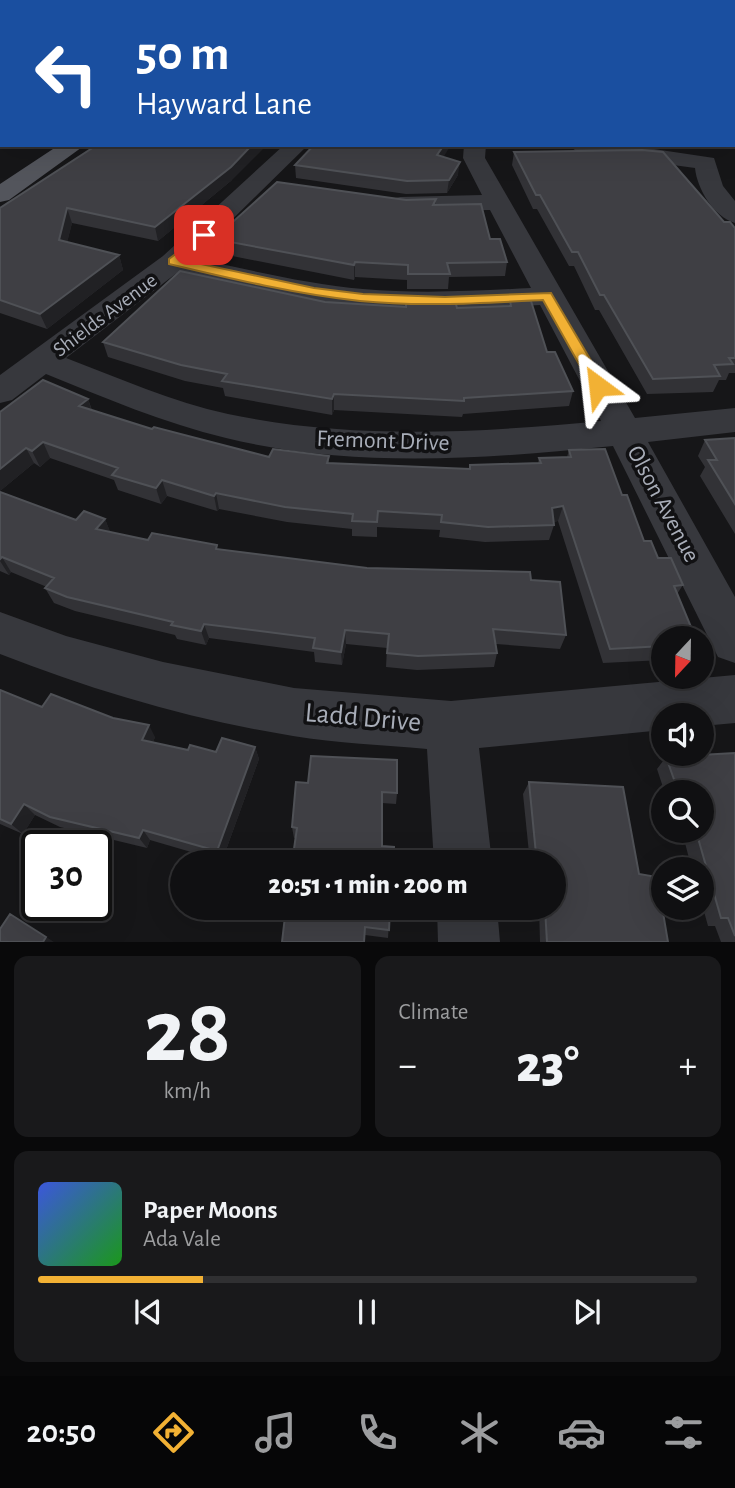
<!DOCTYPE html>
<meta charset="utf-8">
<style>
:root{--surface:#101012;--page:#19191b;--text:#f1f3f6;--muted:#9c9d9f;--line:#303032;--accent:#f2b134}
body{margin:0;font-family:"Alegreya Sans",sans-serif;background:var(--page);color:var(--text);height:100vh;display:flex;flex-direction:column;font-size:26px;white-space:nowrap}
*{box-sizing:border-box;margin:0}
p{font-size:23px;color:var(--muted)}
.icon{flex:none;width:38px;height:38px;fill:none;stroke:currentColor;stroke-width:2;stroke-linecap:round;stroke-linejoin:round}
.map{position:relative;height:942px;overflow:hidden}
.side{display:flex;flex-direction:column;gap:14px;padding:14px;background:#09090a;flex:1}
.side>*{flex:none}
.guide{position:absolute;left:0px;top:0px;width:735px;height:147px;box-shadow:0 7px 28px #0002,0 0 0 2px var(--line);background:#1a4fa0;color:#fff;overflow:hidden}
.needle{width:46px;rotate:202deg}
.tools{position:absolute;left:651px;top:626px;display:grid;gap:14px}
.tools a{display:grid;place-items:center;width:63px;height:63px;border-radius:50%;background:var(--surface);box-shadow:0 7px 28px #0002,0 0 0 2px var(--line);font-size:35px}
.speed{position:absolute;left:21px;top:830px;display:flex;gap:14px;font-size:35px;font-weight:700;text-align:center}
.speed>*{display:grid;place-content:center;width:91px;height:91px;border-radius:50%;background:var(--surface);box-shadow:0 7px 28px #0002,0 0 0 2px var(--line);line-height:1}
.speed .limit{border:4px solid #111;border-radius:10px;background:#fff;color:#111}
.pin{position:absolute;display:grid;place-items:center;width:60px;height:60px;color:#fff;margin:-30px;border-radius:14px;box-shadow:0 4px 10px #0006}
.me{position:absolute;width:77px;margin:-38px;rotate:330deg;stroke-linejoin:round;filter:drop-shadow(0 0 5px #0008)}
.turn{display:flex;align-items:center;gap:24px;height:147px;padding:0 21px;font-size:32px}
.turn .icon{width:91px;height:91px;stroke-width:2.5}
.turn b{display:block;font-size:49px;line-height:60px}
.big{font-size:52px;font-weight:800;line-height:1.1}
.side .tile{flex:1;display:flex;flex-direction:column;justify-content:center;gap:10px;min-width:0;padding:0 24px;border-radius:14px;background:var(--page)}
.side .dial{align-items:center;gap:0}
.dial b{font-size:91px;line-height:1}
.song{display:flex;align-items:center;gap:21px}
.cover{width:84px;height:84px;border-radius:10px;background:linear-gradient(135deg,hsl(230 70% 55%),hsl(120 70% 35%))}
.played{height:7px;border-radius:4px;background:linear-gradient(90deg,var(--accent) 25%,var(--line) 25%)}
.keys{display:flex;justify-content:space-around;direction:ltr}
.heat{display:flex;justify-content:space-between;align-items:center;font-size:38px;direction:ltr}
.side .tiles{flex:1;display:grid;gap:14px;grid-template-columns:1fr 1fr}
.tile:last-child{grid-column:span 2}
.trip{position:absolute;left:170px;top:850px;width:396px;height:70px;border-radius:35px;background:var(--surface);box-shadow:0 7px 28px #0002,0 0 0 2px var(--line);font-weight:800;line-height:70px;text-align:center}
.dock{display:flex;height:112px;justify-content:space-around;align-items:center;background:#060607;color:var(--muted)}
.dock .icon{width:49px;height:49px}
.dock .on{color:var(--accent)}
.dock b{font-size:32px;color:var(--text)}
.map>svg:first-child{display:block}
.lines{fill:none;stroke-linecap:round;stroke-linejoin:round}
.minor{fill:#37383d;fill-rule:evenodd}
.major{fill:#53555c;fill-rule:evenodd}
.wall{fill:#323236}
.shaded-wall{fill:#212124}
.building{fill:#3f3f44;stroke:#4f5156;stroke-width:2}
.route{fill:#f2b134;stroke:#9d7322;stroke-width:2}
.labels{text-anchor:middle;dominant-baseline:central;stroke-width:7;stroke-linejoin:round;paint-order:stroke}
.far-street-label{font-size:21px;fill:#a8adb8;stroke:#111113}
.street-label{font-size:24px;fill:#a8adb8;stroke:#111113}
.near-street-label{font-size:28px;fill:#a8adb8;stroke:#111113}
</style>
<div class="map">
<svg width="735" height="942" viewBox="0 0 735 942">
<rect width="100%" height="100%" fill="#161618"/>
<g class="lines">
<path class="minor" d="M249,0H282L283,2H250Z
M0,25H2V35H0Z
M735,132V146L728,145H733Z
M284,145H308L193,258C250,270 306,284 363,289C419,294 475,291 531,288L490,210L400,211L391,209L388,204L391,199L400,197L482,195L463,158L464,145H486L485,158L635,418L735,408V432L648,442L735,597V663L718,657L613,446C485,459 352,469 226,438C164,423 105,398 46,374L12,400L0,403V375L163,256ZM178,272C239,285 300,301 363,307C422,312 481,308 540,305L601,421C476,433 351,440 228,414C172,402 119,378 66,358Z
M567,145H627L714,158L723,186L735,201V223C714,217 697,189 695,168L578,152Z
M0,612L66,636L163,662L294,688L451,701L735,675V723L702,726V716H663V730L479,748L492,863H434L427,749C383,745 337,743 293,736C193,720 94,691 0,654Z
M437,908H497L500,942H438Z"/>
<path class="major" d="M258,0H274L257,2Z
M59,145H85L9,200L0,202V184Z"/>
</g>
<path class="wall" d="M0,72L2,73V135L0,134Z
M514,152L724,222L735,228V373H729L726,380H719L713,392L647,394L599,310H595L574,266H569L537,209H533L512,165Z
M443,157L458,175L447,193L406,194L296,178L295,165Z
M232,180L158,241L72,223L67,242L119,255L123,270L47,329L0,313V208Z
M436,199V205L490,239L507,262L505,276L449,277L448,289H407V280L355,277L354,280L217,253L214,239L406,200Z
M510,301L573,391L569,406L463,414L462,417L334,410L332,415L225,396L223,388L185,381L108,357L103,342L325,302L406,307L457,308L509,306Z
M88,399L92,410L152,429L269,457L329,456V463L469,469L470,465L538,463L539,458L567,457L569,450L622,495L644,541L683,585L677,594L663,639V660L603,663L558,521L553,522L554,525L549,540L485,542L439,537L440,530L377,527V537L352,536V529L287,522L219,509L217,511L167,496L161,504L118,490L114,480L50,458L40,467L34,463L0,491V412Z
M735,438V534L700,476L705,467L698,456L705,440Z
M0,492L76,520L105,519L110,532L148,540L367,568L531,580L566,635L560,649L496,644L497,653L494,667L417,670L386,667L387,648L346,644L342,665L315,662L314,652L209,638L206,645L177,639L175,635L75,611L54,603L45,588L47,587L11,572L9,575L0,571Z
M0,690L42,707L155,737L153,742L188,750L216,752L255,747L259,759L222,861L150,840L147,848L60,827L35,815L23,834L0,824Z
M735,753V942H721L715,926H708L702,904V870H692L684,839L676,840L673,831H702V793H665L657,769L666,757Z
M296,782L397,793L396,804L382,803L294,838L292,827Z
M529,782L639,874L668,942H540L539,908H553V863H530L523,794Z
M286,908H390L388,938L365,935Z"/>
<path class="shaded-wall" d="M734,105L735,115L733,116V108Z
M252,145H267L232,180L158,241L155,227Z
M444,145H451L436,169L437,155Z
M460,162L458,175L447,193L449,180Z
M67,208L72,223L64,255L59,240Z
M119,255L123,270L47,329L40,314Z
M355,262V277L354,280V265Z
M334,394V410L332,415V399Z
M88,399L93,415L79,406Z
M43,442L50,458L40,467L32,451Z
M26,448L34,463L0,491V469Z
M162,480L167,496L161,504L156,488Z
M216,493L219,509L217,511L214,496Z
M563,506L558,521L547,523L552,508Z
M105,519L111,534L96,529Z
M2,557L11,572L9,575L0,561Z
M204,624L209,638L206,645L201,631Z
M345,630L346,644L342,665L341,652Z
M149,725L155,737L149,752L142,740Z
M255,747L259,759L222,861L217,851Z
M24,804L35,815L23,834L11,824Z
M143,830L150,840L147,848L139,838Z
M10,914L54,942H43Z"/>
<path class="building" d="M616,0H735V27H734L735,32V105H733V2H615Z
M0,72L2,73V123L0,122Z
M97,145H252L231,167L155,227L67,208L59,240L119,255L40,314L0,300V208Z
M314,145H444L437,155L460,162L449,180L407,181L295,165Z
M642,150L663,152L724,222H730L735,228V358H729L733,364L714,365L720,376L653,379L604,295H600L578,252H572L540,195H536L514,152Z
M277,182L406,200L436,199L433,205L481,204L490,239H500L507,262L447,263L450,274H408V265L355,262L354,265L214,239Z
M180,271L325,302L406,307V297H454L457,308L511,306L510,301H531L547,352H555L573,391L464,398V401L334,394L332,399L222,381L227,374L181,365L103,342Z
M43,380L88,399L79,406L152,429L154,427L269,457L273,449L329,456L327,463L470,469V465L541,463L539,458L571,457L569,450L605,449L622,495H627L644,541H651L658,558H671L683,585L674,586L696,639H663V646L610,649L563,506L552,508L554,525L488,527L441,522L442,515L378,511L377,522L352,521L353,514L285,507L216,493L214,496L162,480L156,488L112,475L118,468L43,442L32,451L26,448L0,469V412Z
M735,438V504L708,460H717L705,440Z
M0,492L76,520L84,511L105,519L96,529L148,540L152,533L217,545L216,549L367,568L530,572L531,580L560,582L566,635L493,629L497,653L418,656L387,653L389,634L345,630L341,652L313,648L315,638L204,624L201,631L171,625L173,622L67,597L45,588L54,578L2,557L0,559Z
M0,690L42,707L51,694L113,718L149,725L142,740L188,750L190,745L216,752L222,738L255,747L217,851L143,830L139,838L50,817L24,804L11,824L0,819Z
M735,753V936L728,918H721L696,831H702V793H674L671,785H676L666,757Z
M311,756L397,760V793L382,792V846L394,847L393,863H292L297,828L292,827L296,782L308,783Z
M529,782L623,787L639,874L657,877L668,942H547L545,908H553V863H543L542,854H536Z
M286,908H390L389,930L365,927L364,942H282Z
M10,914L46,937L43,942H0V929Z"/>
<path class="route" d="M204,232L209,235L208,237L182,260L314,288L363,294L445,297L551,293L606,386L598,391L593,389L543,300C482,303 421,307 360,301C296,294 232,279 169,264V259Z"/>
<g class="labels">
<g class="far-street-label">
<text transform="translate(105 315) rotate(-37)">Shields Avenue</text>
</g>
<g class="street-label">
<text transform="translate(383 441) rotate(2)">Fremont Drive</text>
<text transform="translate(663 504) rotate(62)">Olson Avenue</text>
</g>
<g class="near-street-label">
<text transform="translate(363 718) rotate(5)">Ladd Drive</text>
</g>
</g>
</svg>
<div class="tools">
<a><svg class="needle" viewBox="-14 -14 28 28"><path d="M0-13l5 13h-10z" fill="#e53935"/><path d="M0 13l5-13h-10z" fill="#9c9d9f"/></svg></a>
<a><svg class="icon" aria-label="sound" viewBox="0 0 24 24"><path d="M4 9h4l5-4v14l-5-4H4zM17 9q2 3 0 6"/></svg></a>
<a><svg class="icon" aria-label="search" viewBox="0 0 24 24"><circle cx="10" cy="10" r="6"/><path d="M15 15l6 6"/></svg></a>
<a><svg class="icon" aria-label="layers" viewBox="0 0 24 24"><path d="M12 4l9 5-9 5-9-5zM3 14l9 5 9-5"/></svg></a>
</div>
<div class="speed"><div class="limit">30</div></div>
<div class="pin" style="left:204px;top:235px;background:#d93025"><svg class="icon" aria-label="arrive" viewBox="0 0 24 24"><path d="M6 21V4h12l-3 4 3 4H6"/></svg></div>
<svg class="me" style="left:598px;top:386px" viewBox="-20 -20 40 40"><path d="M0-17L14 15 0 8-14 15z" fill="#f2b134" stroke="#fff" stroke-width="4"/></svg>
<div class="trip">20:51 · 1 min · 200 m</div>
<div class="guide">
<div class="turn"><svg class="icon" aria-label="left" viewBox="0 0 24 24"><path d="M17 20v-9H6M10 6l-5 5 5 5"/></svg><div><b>50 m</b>Hayward Lane</div></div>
</div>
</div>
<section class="side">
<div class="tiles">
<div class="tile dial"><b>28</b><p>km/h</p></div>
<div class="tile"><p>Climate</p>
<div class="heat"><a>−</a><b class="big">23°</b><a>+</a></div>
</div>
<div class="tile">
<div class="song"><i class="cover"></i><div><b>Paper Moons</b><p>Ada Vale</p></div></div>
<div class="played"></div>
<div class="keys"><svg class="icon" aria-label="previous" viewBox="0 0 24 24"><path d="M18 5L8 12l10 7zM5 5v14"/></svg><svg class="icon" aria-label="pause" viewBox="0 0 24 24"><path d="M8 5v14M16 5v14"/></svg><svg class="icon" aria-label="next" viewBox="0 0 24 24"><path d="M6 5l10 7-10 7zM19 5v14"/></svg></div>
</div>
</div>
</section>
<nav class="dock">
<b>20:50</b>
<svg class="icon on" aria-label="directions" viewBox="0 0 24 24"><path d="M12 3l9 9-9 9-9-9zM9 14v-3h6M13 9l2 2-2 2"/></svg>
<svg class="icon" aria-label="music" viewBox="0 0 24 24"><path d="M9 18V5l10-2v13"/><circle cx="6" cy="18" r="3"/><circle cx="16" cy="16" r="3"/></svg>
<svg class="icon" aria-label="phone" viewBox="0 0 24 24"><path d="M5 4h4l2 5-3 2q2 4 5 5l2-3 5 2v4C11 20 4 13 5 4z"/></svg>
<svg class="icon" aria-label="climate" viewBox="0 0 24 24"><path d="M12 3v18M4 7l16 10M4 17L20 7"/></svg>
<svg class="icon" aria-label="car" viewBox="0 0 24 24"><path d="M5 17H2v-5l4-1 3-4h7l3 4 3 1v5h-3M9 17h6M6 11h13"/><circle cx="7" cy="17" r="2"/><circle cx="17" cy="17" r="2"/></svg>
<svg class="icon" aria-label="filters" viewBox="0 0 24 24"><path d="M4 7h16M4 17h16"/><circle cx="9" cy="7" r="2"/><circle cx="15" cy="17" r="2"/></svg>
</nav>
